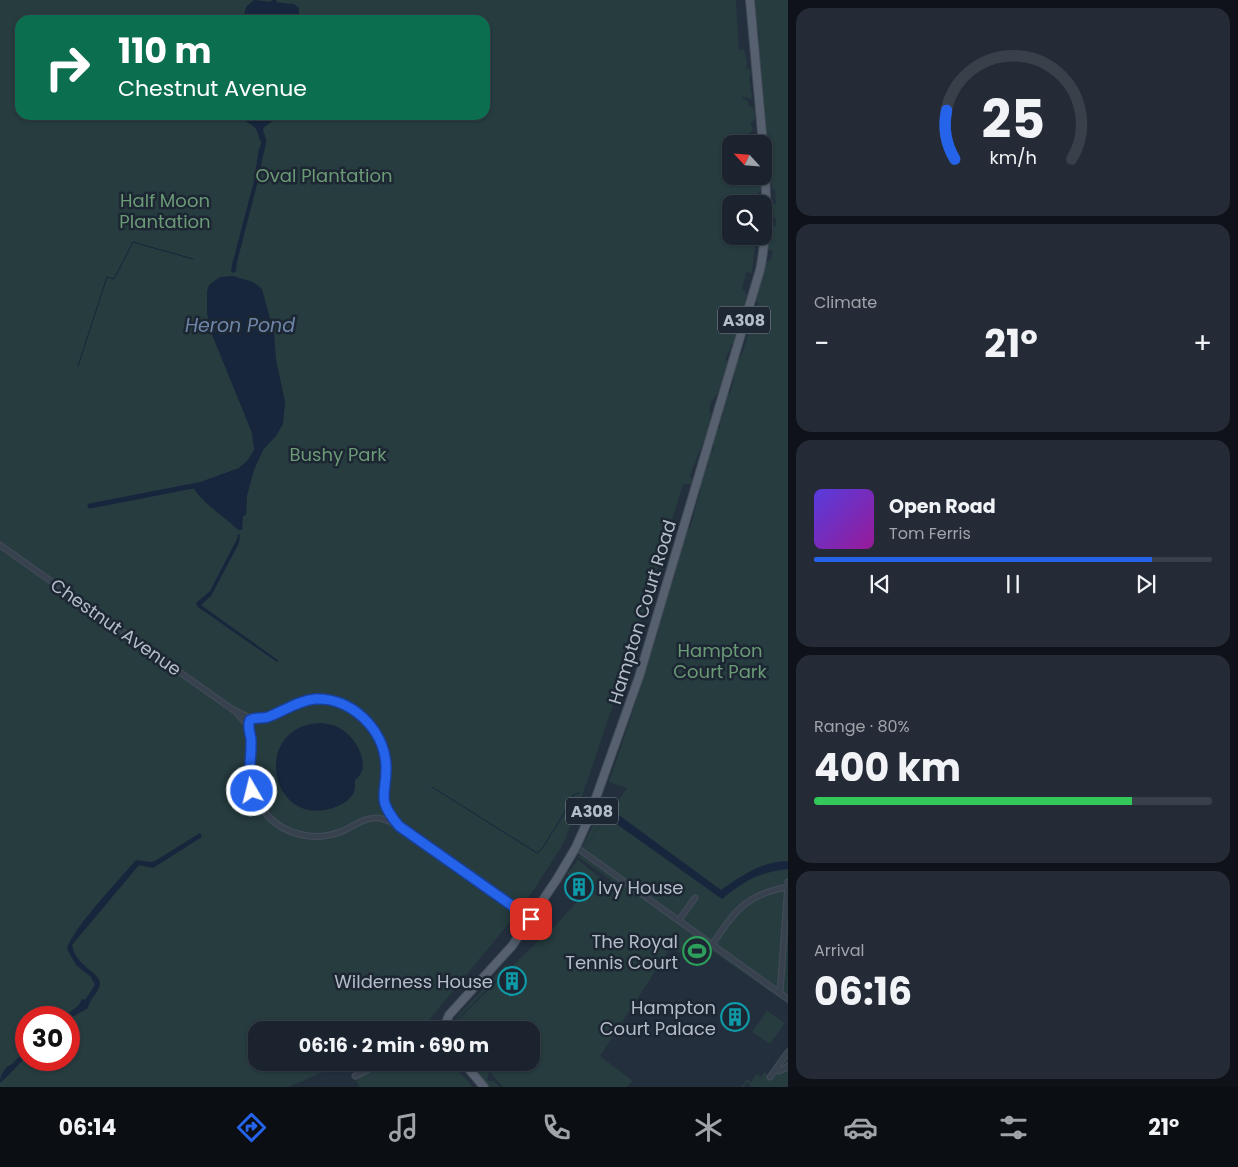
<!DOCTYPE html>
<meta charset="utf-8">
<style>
:root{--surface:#1b232e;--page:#242b36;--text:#f1f3f6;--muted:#a0a4aa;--line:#39404a;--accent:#2563eb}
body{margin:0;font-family:Poppins,sans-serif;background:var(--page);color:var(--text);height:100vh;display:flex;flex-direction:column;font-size:19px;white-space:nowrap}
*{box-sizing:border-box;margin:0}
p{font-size:16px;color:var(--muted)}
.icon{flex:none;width:28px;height:28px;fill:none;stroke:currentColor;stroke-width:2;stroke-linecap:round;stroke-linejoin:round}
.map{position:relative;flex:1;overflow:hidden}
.panel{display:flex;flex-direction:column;gap:8px;padding:8px;background:#0f1319;width:450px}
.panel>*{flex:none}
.top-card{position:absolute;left:15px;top:15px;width:475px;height:105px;border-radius:15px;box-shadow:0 1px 4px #0004,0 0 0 1px var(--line);background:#0b6e4f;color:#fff;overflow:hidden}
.needle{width:32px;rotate:296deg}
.buttons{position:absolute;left:722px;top:135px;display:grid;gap:10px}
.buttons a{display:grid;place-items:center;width:50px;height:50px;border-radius:10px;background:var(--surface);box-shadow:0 1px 4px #0004,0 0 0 1px var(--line);font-size:25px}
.speed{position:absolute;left:15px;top:1006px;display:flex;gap:10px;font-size:25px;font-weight:700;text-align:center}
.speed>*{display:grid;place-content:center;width:65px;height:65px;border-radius:50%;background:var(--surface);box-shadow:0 1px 4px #0004,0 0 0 1px var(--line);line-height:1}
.speed .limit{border:8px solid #d22;background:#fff;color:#111}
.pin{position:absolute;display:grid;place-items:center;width:42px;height:42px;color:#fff;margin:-21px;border-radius:10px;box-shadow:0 2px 8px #0006}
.me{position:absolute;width:55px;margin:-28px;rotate:352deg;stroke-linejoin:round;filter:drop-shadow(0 0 4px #0008)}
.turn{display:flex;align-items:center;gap:18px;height:105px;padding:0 20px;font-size:22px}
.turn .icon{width:65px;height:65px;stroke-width:2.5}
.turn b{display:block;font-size:35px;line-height:42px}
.big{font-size:38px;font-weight:700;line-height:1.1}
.panel .card{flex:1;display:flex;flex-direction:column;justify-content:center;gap:8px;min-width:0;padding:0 18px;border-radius:15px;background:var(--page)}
.panel .dial{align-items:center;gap:0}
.dial svg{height:130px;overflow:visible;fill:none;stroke:var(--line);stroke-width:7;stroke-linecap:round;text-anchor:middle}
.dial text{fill:var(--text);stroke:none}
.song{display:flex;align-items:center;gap:15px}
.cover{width:60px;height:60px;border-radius:8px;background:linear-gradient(135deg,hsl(250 70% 55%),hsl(300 70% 35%))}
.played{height:5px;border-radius:2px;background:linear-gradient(90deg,var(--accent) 85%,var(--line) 85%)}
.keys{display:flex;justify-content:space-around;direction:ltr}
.heat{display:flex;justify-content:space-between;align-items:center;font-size:28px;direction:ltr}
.charge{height:8px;border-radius:4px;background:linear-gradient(90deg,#34c759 80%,var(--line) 0)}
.trip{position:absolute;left:248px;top:1021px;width:292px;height:50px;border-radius:15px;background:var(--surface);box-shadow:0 1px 4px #0004,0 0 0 1px var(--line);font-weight:700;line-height:50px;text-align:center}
.dock{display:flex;height:80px;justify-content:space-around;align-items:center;background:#0b0e12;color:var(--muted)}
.dock .icon{width:35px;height:35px}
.dock .active{color:var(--accent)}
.dock b{font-size:22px;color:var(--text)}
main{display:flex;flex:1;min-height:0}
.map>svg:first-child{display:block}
.green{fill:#263c3f;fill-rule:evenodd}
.water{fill:#17263c}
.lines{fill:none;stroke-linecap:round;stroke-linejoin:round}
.stream{stroke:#17263c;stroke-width:1}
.canal{stroke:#17263c;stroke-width:5}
.street-casing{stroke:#414a57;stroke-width:7}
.primary-casing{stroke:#414a57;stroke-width:10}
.street{stroke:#38414e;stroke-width:4.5}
.primary{stroke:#56606e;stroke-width:8}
.route-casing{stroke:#184099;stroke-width:12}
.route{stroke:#2563eb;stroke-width:9}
.labels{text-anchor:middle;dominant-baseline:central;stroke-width:5;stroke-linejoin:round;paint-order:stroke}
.shield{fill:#1d2633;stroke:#878f9c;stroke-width:1}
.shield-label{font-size:16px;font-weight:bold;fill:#b4bcc9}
.park-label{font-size:18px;fill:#6b9a76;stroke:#1d2633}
.street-label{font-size:18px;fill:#b4bcc9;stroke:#1d2633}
.poi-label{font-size:18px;fill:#b4bcc9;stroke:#1d2633;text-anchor:end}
.water-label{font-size:19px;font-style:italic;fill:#6d86a8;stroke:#1d2633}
</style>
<main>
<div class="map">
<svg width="788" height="1087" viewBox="0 0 788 1087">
<rect width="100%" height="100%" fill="#242f3e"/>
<path class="green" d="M0,0H736L739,50L744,49L747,63L746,68L751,70L749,79L752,96L751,99L742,96V98L748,101V105L754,108L755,119L750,124L753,128L751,132L745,135V138H749L753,144H731V176H748L749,182L752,176H761V189L756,196L761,199V204H731V236H758L759,238L758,243L755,244L752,273L746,272L742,290L744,291L747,296L733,344L730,345L731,348L725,359L728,361L721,385L717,394L711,402L709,410L711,414L707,433L690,475L692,480L691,484H683L642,620L580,802L563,844L524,905L424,1026L416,1030H256V1062L343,1063L289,1087H0ZM20,20H485V115H20ZM26,1018H69V1060H26Z
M755,0H788V1004L692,937L679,953L671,947L600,1056L633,1081L626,1087H503L482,1063L531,1062V1030H455L452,1026L543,936L540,933L547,923L553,928L589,889L597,896L611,880L578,857L627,788L609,782L635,705L658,631L656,630L665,601L669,596L667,591L672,580H674L678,555L688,527L690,528L701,489H700L703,468L708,467V464L705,461L708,451H713L714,446L710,442L714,428H720V425L716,424L718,419H721L723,414L720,409L725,394H730C734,382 734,371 738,357H741L758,303L754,299L761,279L764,276L761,272L764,263L771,259L773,251L767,249L770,233L769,225L776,226V218H774L772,204H776L775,190H773L769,170L773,168V160L765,153L769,147L772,145L771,137L764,132L759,71L760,59L757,47C765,33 749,13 755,0Z
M606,799L614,805L582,851L581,850Z
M578,860L600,877L592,885C586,884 584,878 579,877L576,880L567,874Z
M506,965L508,968L453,1023L460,1013Z
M767,1011L785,1023L770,1044L752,1032Z
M788,1058V1087H749L750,1085L747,1082L744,1087H741L747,1079L752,1082L756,1074L761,1077L764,1072L773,1078Z
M387,1063H451L473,1087H359L356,1079Z
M469,1063H480L489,1073L487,1078L489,1081H494L500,1087H489Z"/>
<path class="water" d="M254,0L294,4L299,8V20H243L246,7Z
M245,115H277C274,123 267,123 263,129L265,139L264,141H260C257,128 256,127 245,121Z
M259,148H264L260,173L237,262L236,271L233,273L231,271L232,265L254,181Z
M233,276L253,282L262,289L274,333L276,360L285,402L283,424L276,436L263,450L254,470L247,496L246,515L243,516L242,530H238C223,515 201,503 192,485L239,468L247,461L254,450L252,433L211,332L207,313V291L209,285L220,277Z
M238,534L240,535L239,543L211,596L201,605L279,661L277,662L198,607L196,603L210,591L237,539Z
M322,723C330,724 338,726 344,731C358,741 372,768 355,780C355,783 355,785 355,788C354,799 339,807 329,809C268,825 252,724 322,723Z
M616,813L721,890C743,875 760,862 788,861V869C757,873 746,880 722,899L611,820Z
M200,833L202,837L153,868L139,865L72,945C75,965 99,972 100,983C100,992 89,999 88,1008L69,1019V1018L63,1017L78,1006L82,999L85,1000L95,985L91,977L76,965L67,949C72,929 120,879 135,861C142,859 148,864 155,861Z
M26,1050V1057C17,1066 10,1074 0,1083C0,1076 3,1071 8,1066L11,1065Z"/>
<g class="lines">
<path class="stream" d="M78,366L107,277L114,279L133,242L193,259
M432,787L537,853L542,849L563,815L573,795L579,793"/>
<path class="canal" d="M272,20L274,0
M261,154L264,141L262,135
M90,506L198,485"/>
<defs>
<path id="street" d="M0,545L232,709C238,712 245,717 253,718C274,721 295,697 322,699C356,702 384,731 386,765C386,778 381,791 384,803C386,812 394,819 399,826
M237,713C241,718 246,722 249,728C253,738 250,748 249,758C247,779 253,800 267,815C287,837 319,842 345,830C355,825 366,817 377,818C385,818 392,823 399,826L531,919
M576,847L788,999
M679,920L695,898
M712,945C734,912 746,894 788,887
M780,993L788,882
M776,1069L779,1071L786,1068L788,1066
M355,1076L383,1062
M770,1077L788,1052"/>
<path id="primary" d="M750,0L763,144
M443,1030L449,1015L512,946L557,879L576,847L588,820L639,677L760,270C768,231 767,198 764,159
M463,1062L484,1087"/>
</defs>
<use href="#street" class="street-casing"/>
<use href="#primary" class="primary-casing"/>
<use href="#street" class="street"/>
<use href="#primary" class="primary"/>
</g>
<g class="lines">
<defs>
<path id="route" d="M252,791C247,771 252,758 251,739C250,732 247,726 250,720C255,717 262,719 268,717C284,711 297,701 315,699C351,697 384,729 386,765C387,797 375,797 399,826L531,919"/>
</defs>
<use href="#route" class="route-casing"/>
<use href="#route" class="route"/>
</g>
<defs>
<symbol id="building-ring" viewBox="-11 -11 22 22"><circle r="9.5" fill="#1d2633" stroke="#0f9aa8" stroke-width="1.5"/><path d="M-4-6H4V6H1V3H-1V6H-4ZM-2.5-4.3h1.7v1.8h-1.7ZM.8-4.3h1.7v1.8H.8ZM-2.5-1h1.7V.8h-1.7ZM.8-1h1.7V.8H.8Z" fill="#0f9aa8"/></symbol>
<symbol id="stadium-ring" viewBox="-11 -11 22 22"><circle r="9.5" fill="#1d2633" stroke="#2e9e5b" stroke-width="1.5"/><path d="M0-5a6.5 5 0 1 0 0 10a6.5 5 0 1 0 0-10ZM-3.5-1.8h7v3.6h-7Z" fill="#2e9e5b"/></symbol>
</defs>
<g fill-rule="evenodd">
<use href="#building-ring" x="563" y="871" width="32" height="32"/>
<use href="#stadium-ring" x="681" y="935" width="32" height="32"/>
<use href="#building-ring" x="496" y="965" width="32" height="32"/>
<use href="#building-ring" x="719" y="1001" width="32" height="32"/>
</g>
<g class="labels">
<g class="shield">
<rect x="718" y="306.5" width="52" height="27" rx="4"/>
<rect x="566" y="797.5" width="52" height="27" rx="4"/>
</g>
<g class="shield-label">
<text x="744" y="320">A308</text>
<text x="592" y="811">A308</text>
</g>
<g class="park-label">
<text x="324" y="175">Oval Plantation</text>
<text x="165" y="200">Half Moon<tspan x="165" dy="21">Plantation</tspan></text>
<text x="338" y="454">Bushy Park</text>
<text x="720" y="650">Hampton<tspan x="720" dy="21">Court Park</tspan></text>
</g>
<g class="street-label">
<text transform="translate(642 612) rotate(-73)">Hampton Court Road</text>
<text transform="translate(116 627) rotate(35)">Chestnut Avenue</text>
</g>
<g class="poi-label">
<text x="598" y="887" text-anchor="start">Ivy House</text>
<text x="678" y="941">The Royal<tspan x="678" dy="21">Tennis Court</tspan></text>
<text x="493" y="981">Wilderness House</text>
<text x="716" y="1007">Hampton<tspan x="716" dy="21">Court Palace</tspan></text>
</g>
<g class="water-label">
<text x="240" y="325">Heron Pond</text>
</g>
</g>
</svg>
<div class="buttons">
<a><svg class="needle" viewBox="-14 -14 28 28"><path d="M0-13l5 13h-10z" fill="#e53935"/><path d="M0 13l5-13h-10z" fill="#a0a4aa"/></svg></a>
<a><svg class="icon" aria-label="search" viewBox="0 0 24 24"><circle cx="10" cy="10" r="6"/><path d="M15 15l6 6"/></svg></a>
</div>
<div class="speed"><div class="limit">30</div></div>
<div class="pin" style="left:531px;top:919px;background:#d93025"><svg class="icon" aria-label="arrive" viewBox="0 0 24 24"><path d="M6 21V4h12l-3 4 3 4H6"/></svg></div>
<svg class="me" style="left:252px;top:791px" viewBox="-20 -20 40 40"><circle r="17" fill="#2563eb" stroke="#fff" stroke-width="3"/><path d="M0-11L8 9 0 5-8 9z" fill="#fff"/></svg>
<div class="trip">06:16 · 2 min · 690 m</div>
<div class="top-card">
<div class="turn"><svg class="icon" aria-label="right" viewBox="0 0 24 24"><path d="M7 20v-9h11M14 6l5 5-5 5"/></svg><div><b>110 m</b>Chestnut Avenue</div></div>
</div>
</div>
<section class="panel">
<div class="card dial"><svg viewBox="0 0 100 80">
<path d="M14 69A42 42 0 1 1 86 69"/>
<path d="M14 69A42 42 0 0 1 9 39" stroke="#2563eb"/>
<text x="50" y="56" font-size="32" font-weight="700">25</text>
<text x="50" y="72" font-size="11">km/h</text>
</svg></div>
<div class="card"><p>Climate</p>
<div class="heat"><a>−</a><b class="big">21°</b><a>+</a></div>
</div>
<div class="card">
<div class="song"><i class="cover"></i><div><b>Open Road</b><p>Tom Ferris</p></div></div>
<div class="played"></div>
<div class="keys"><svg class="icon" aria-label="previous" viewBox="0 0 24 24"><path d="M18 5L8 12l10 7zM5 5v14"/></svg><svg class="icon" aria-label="pause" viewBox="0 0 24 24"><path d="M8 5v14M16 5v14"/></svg><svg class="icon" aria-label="next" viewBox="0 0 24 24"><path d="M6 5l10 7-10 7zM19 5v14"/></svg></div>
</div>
<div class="card"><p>Range · 80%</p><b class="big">400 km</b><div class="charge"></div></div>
<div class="card"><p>Arrival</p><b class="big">06:16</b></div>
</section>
</main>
<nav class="dock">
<b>06:14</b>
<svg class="icon active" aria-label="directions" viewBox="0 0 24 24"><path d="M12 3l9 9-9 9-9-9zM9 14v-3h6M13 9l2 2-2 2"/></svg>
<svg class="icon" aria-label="music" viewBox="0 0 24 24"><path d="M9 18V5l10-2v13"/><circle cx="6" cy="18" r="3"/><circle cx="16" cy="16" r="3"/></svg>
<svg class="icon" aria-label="phone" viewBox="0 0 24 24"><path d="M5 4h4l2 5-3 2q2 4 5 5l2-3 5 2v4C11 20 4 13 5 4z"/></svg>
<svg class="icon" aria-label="climate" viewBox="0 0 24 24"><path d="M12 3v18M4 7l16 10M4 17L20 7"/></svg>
<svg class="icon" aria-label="car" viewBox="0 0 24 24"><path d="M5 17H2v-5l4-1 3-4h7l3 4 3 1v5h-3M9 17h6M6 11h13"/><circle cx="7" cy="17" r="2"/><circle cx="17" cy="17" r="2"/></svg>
<svg class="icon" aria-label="filters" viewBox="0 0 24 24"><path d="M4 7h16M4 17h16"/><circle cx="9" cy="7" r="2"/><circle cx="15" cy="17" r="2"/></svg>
<b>21°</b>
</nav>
